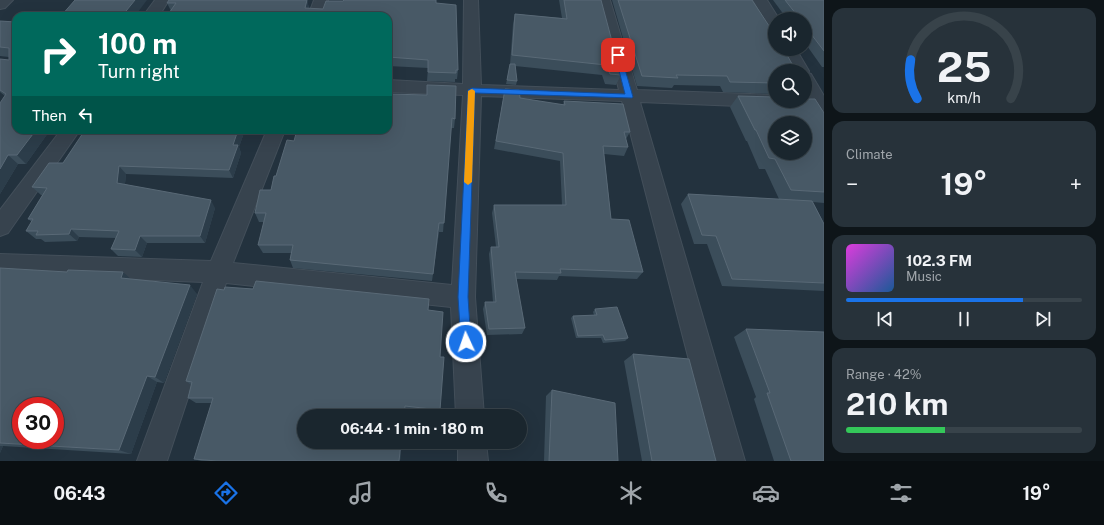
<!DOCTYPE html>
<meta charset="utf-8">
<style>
:root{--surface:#1a262e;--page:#27323a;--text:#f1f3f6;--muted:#9fa5aa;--line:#38434a;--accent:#1a73e8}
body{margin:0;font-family:"Public Sans",sans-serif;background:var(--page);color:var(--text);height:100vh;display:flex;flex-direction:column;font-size:15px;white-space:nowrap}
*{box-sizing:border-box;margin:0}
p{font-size:13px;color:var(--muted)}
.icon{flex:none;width:22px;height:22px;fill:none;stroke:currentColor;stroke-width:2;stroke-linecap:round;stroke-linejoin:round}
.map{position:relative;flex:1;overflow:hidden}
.details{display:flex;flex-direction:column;gap:8px;padding:8px;background:#0e1519;width:280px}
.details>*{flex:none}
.top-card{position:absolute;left:12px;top:12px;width:380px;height:122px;border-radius:12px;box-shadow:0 4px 16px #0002,0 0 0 1px var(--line);background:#00695c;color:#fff;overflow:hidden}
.buttons{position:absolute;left:768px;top:12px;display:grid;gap:8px}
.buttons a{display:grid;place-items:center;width:44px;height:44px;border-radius:50%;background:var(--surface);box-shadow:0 4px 16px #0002,0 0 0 1px var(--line);font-size:20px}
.speed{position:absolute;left:12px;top:397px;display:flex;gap:8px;font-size:20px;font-weight:700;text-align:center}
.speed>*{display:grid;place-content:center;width:52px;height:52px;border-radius:50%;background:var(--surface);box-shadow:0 4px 16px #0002,0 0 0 1px var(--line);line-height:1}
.speed .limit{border:6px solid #d22;background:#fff;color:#111}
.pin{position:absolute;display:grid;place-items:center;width:34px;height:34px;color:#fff;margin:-17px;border-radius:8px;box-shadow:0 2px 6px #0006}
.me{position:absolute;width:44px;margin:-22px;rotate:357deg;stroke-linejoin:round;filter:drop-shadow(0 0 3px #0008)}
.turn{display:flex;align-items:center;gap:14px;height:84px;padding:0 20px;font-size:18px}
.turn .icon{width:52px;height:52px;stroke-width:2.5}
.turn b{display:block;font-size:28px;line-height:34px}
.then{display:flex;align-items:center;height:38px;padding:0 20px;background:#0003;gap:8px;font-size:15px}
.big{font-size:30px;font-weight:700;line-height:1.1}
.details .card{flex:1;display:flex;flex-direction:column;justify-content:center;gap:6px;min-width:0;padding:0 14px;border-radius:12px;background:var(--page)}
.details .dial{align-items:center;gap:0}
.dial svg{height:104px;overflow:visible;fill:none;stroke:var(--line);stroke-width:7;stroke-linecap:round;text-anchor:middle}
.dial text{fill:var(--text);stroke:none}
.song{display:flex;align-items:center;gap:12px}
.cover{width:48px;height:48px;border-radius:6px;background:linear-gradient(135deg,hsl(300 70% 55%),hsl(210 70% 35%))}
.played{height:4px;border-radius:2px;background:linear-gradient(90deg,var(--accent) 75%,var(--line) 75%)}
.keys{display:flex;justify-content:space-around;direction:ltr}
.heat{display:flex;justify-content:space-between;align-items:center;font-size:22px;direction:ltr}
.charge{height:6px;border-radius:3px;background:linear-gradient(90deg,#34c759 42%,var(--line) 0)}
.trip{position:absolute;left:297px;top:409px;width:230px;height:40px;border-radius:20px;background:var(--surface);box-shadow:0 4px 16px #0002,0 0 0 1px var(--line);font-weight:700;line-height:40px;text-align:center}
.menu{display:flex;height:64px;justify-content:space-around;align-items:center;background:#0a0f12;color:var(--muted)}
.menu .icon{width:28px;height:28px}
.menu .active{color:var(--accent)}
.menu b{font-size:18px;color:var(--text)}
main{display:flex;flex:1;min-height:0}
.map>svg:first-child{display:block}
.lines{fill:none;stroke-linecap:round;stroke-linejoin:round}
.minor-casing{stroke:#434f5a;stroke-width:2}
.minor{fill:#37434e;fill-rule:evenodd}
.wall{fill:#3b4d5a}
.shaded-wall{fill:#2c3d4a}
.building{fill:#485966;stroke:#596976;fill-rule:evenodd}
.route{fill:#1a73e8;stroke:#114b97}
.slow{fill:#f59e0b}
</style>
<main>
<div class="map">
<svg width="824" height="461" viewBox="0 0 824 461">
<rect width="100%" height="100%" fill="#23323e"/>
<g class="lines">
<defs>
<path id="minor" d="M0,0H13L5,8L0,9Z
M155,0H169L159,16H143Z
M314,0H328L324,16H308Z
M464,0H478L481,85L619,90L596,0H610L637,90L775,95V101H805V96H807L805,93V71H793L780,49H796L809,71L808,73L811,74L824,96V117L818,115L814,109L640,102L745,461H715L622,101L481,96L475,297L484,416H456L451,307L226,283L167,461H137L203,282L0,274V254L211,261L267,130H285L233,263L452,285L463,95L388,92V80L463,84Z
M753,0H767L779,19H775V31L770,29Z
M61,130H80L8,233L0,236V210Z
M458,442H486L488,461H458Z"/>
</defs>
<use href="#minor" class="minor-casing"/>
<use href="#minor" class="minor"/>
</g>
<path class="wall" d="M307,0L309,8L323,9L436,3L458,70L457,79H455V82L427,81L428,68L388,66V16L171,11L167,3Z
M559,0H601L621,75L616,85L605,84L602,75L515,66L517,81L516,85L506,84L510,65L513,24L515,14L562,18Z
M612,0H752L788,55L775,71V94L723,92L720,86L674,85L672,88L637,86Z
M773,0H824V67H822L805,43V19H787Z
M0,21L16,22V130H47L46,131L48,133L26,164H18L0,194L5,96L0,92V59L9,60V57L0,56Z
M505,89L520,98L563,105L564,101L630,132L626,139L628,147L624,156L604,154L611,219L643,272L637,279L559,276L557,280L516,279L525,328L522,334L487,335L483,309L485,302H493L489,254L491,247H496L492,213L494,205H562L560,161L494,149Z
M388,94L455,119L454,128H451L443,232H439L432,281L293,268L290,260L291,253H263L258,245L264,222H259L255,213L271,190L276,176L294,141Z
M738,96L824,113V203L813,202L824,224V291L722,286L707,244H694L681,204L688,194L779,199L765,169H759L747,141H746L730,107Z
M85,130H245L239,147L241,153L233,178L126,174L125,184L215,208L205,243H147L142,257L118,256L111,249L116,238L79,237L77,241L45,242L41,239H36L26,231L32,222L28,219L42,195H41L32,187L63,163Z
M0,268L130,279L197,294L164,383L157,382L131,454L3,446L0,453Z
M224,290L428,310L440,357V414L405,411L400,461H201L194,459L212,403H196L188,398L191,385L186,381Z
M595,309L628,338L625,341L603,343L601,338H576L571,318L573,316L594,315L593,312Z
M746,329L824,461H774L754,399L756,397L734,337Z
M633,354L716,461H642L624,361Z
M552,390L618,461H544L546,396Z"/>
<path class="shaded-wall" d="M135,0H147L135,16H122Z
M307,0L309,9L305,8Z
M36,130H47L46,131L48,133L26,164L17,155Z
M238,130H245L239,147L241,153L233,178L229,170L233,145Z
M8,155L18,164L0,194V169Z
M119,166L126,174L124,191L117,183Z
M211,200L215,208L205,243L200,236Z
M439,223V232L432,281L433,274Z
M71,229L79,237L77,241L69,234Z
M140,236L147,243L142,257L135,250Z
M123,272L133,281L121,278Z
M190,285L197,294L164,383L155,377Z
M147,376L157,382L131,454L119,450Z
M401,442H402L400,461H399Z
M0,446H3L0,453Z"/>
<path class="building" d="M75,0H135L122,16H61Z
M169,0H307L305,8L323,9L326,1H343L344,0H436V3L456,5L458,70H456V73L428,72V60L388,57V16H167L176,3H167Z
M564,0H601L621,75L610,74L606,65L512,55L515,14L567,19Z
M618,0H752L775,35V49H784L788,55H787L796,71H775V83L730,82L727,76L676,75L678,78L642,76Z
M785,0H824V51L805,26V19H800Z
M0,21L16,22V130H36L17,155H8L0,169V103L6,94L0,90V59L9,60V48L0,47Z
M510,64H515L517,81L507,80Z
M427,85L456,86L455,119L452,118L444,223H439L433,274L290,260L293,245H258L266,213H255L260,190H271L274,176H276L287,140L294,141L297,130H388V94L427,95Z
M805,85L808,90H805Z
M505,89L519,90L520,98L565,105L564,101L623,104L630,132H624L628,147L603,146L611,219L629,220L643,272L560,269L561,273L515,272L525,328L489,329L485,302H496L491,247H499L494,205H566L563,153L496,141Z
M738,96L775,97V101H805V99H815L824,113V192L791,190L775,159L769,158L756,130H755ZM775,123H805V153H775Z
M85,130H238L233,145H238L229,170L119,166L117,183L211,200L200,236H140L135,250L111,249L119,231L71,229L69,234L36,235L38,231H26L33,219H28L47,188L32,187L49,163H63Z
M688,194L812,201L824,224V283L732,279L716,236L702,235Z
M0,268L67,272L68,270L123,272L121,278L190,285L155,377L147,376L119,450L0,443ZM21,406H55V440H21Z
M256,281L429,299L428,310L443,312L440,357H444L440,410L405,406L404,416H304V442H401L399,461H217L194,459L213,398H188L192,382L186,381L217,289L224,290L225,287L253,289Z
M617,307L628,338L605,340L603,335L578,336L573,316L597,315L595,309Z
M746,329L824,332V461H791L767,393H770Z
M633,354L689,359L716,461H652Z
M552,390L615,403L618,461H549Z"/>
<path class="route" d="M618,53L621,55L633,97L632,98L475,93L468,297L471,342L470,345L466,347L462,345L461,342L458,297L468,90L472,88L625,94L615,55Z"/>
<path class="slow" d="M472,89L475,91L472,182L468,185L464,182L468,91Z"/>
</svg>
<div class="buttons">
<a><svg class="icon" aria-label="sound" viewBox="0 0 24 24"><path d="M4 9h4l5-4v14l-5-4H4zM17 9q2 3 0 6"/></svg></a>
<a><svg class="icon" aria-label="search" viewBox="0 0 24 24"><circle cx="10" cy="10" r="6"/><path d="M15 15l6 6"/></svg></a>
<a><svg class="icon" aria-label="layers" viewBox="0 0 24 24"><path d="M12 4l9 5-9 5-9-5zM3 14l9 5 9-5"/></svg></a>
</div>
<div class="speed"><div class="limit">30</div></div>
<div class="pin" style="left:618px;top:55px;background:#d93025"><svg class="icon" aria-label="arrive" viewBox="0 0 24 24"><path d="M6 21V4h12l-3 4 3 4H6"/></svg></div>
<svg class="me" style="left:466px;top:342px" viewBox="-20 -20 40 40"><circle r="17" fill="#1a73e8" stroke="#fff" stroke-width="3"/><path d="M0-11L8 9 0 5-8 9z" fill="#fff"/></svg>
<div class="trip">06:44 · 1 min · 180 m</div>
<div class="top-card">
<div class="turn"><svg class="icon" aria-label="right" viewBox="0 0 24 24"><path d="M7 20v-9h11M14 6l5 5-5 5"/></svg><div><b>100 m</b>Turn right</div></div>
<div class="then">Then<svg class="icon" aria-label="left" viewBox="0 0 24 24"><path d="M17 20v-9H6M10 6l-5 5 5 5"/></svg></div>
</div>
</div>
<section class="details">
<div class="card dial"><svg viewBox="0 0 100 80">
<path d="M14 69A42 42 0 1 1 86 69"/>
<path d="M14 69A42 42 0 0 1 9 39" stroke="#1a73e8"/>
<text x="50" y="56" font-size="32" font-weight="700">25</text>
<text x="50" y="72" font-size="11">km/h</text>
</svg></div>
<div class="card"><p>Climate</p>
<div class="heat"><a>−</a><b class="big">19°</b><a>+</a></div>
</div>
<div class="card">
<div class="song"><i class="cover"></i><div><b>102.3 FM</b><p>Music</p></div></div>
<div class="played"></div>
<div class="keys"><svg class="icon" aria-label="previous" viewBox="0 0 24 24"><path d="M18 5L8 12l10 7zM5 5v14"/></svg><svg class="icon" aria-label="pause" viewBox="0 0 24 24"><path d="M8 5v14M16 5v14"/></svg><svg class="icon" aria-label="next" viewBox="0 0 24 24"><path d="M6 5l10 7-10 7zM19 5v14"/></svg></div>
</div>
<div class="card"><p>Range · 42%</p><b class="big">210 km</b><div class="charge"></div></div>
</section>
</main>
<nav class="menu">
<b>06:43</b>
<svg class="icon active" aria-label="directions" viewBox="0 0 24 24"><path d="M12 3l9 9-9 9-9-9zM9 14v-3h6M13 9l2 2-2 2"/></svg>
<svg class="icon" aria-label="music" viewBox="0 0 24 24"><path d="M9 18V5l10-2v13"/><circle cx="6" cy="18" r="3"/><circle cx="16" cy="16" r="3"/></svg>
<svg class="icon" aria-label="phone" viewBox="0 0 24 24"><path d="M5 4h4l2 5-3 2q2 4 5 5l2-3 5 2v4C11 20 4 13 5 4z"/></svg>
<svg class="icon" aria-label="climate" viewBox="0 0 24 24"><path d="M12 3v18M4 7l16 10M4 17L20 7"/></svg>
<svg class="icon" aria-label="car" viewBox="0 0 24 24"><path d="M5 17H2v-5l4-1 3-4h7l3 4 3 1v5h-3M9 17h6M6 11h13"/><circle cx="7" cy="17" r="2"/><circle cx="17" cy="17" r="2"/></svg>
<svg class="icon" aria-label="filters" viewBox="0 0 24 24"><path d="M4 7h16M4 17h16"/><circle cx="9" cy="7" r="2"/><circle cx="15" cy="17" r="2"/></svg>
<b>19°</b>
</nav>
